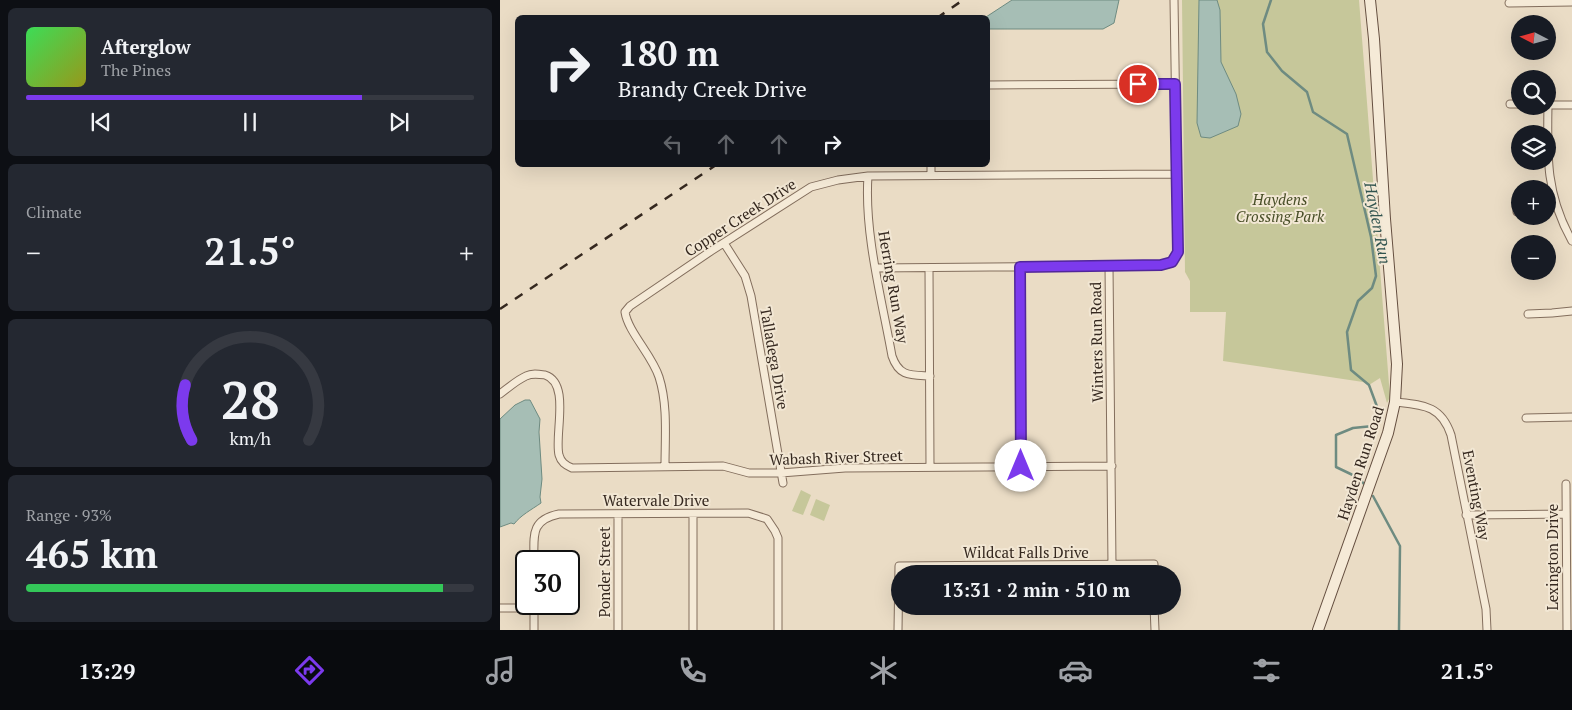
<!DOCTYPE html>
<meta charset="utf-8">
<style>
:root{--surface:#171b24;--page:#242831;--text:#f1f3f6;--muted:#9ea1a6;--line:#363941;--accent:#7c3aed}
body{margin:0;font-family:"PT Serif",serif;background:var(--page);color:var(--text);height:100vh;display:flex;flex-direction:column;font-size:19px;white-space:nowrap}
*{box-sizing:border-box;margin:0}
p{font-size:16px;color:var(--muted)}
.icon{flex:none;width:28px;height:28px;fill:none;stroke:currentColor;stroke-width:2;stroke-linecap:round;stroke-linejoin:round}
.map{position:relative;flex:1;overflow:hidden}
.side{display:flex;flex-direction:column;gap:8px;padding:8px;background:#0d0f14;width:500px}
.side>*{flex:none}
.banner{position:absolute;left:15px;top:15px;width:475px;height:152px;border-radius:8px;box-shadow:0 5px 20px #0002;background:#171b24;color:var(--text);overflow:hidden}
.needle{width:32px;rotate:276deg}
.tools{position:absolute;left:1011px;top:15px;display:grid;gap:10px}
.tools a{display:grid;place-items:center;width:45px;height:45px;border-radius:50%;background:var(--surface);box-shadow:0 5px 20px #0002;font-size:25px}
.speed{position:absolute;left:15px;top:550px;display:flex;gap:10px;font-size:25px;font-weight:700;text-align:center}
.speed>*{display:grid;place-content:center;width:65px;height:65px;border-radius:50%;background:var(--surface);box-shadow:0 5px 20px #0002;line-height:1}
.speed .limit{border:2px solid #111;border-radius:8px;background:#fff;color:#111}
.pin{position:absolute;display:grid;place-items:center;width:42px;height:42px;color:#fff;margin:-21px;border:2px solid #fff;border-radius:50%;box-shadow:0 1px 5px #0007}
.me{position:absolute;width:55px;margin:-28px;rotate:0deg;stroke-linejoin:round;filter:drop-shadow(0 0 4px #0008)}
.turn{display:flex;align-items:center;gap:18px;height:105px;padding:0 20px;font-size:22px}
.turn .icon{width:65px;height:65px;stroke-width:2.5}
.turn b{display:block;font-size:35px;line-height:42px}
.lanes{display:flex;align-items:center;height:48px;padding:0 20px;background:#0003;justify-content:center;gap:25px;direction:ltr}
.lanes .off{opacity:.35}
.big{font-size:38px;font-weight:700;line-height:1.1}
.side .card{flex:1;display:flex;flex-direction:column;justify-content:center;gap:8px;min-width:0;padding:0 18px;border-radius:8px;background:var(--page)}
.side .dial{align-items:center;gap:0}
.dial svg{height:130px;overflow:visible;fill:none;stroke:var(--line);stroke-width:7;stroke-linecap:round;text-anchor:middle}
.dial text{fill:var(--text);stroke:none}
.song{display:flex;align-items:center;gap:15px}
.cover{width:60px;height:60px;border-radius:8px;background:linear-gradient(135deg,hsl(130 70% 55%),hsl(60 70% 35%))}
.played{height:5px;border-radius:2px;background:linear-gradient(90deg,var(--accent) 75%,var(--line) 75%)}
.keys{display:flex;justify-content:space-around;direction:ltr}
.heat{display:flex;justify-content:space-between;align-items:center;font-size:28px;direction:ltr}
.charge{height:8px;border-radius:4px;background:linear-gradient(90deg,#34c759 93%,var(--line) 0)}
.trip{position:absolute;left:391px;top:565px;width:290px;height:50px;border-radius:25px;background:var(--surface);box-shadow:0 5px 20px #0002;font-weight:700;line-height:50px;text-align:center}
.tab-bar{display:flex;height:80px;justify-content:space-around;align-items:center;background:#090b0e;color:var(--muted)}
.tab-bar .icon{width:35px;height:35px}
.tab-bar .active{color:var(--accent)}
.tab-bar b{font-size:22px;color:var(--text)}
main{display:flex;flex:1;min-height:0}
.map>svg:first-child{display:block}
.green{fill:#c6c79a}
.water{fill:#a6beb5;stroke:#6e8b81}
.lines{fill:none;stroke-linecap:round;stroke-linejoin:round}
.stream{stroke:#6e8b81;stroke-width:2.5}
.minor-casing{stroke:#836e5d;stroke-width:9}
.secondary-casing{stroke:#654f40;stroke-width:12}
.minor{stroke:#f5ead7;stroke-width:7}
.secondary{stroke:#f5ead7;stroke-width:10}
.rail{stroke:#35281f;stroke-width:2.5;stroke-dasharray:9 9;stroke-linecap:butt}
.route-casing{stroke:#51269a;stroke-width:12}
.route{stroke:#7c3aed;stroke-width:9}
.labels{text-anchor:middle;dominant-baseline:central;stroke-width:4;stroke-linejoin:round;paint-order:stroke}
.park-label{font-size:15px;font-style:italic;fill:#494f28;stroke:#f2e7d4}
.street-label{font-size:15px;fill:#35281f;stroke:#f2e7d4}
.water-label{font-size:16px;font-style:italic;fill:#30534e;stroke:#f2e7d4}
</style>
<main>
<section class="side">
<div class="card">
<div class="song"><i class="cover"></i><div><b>Afterglow</b><p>The Pines</p></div></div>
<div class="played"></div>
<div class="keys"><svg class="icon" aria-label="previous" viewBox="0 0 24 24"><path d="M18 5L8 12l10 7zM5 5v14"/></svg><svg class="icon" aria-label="pause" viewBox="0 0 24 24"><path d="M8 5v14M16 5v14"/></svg><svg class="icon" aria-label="next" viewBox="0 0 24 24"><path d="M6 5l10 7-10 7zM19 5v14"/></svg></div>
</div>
<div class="card"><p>Climate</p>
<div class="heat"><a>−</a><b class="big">21.5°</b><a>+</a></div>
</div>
<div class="card dial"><svg viewBox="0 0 100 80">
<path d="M14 69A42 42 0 1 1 86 69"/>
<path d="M14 69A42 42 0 0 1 10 35" stroke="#7c3aed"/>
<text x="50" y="56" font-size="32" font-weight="700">28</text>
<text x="50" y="72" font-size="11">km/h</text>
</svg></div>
<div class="card"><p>Range · 93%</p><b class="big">465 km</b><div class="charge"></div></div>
</section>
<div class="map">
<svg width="1072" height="630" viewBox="0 0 1072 630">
<rect width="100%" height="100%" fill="#eadcc5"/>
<path class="green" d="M682,0H859L890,397L887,403L880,378L869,385L863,382L723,361L726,312H690V281L685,272Z
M301,490L311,495L303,515L292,511Z
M316,499L330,505L324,521L310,515Z"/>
<path class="water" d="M512,0H619L614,23L603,29H488V18L486,17Z
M699,0H717L720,10L721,62L736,94L741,114L738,126L710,138L701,137L697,123Z
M25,400H30L40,419L39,432L42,479L40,497L41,503C31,510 21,515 14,524L11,523L0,527V419L15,405Z"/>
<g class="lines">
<path class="stream" d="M771,0L763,24L767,52L782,71L807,92L813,112L847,134L871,237L876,276L872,288L858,301L847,332L851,370L869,385L879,412L873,426L853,428L836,435V467L859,478L864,484
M873,496L900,546L899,630"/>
<defs>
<path id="minor" d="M1009,3L1072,2
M488,85L675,84
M1010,104H1020
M1048,105C1047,157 1046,195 1072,241
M1048,105H1072
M431,165V175
M368,176C364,233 382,300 392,356C399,377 411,375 430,376
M1017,212L1020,211
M224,243L245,276L251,296L283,483
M609,266L612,565
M520,267L521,466
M376,268L609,266L661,265L672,262L678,252L674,0
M429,268L430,467
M1028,314L1052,313L1072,311
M0,394C8,388 17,380 26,376C32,373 38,374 45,375C71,383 54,435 59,455C61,462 65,465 72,468L223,466L249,473H281L345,468L612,466
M895,402C923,405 941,405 951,435L986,609L987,630
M1026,418L1072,417
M165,466C165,437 168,405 159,377C152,355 128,332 125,312L130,306L211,251L311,187L338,180L368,176L676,174
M1066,484L1067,630
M118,514V630
M966,515L1066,514
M34,561C34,536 30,520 59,514L248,513L267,519L275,531L278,538V630
M654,606L655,630
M0,608H34
M34,630V604
M193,630V514
M398,630L399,566L654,564V574"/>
<path id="secondary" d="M818,630L888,433L895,402L897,364L885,219L874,39L870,0"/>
</defs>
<use href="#minor" class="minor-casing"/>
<use href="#secondary" class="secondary-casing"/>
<use href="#minor" class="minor"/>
<use href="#secondary" class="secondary"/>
<path class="rail" d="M437,18L463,0
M0,309L216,165"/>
</g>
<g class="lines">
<defs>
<path id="route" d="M521,466L520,267L661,265L672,262L678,252L675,84H638"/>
</defs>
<use href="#route" class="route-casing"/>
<use href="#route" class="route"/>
</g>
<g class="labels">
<g class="park-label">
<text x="780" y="199">Haydens<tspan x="780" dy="17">Crossing Park</tspan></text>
</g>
<g class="street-label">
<text transform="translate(240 217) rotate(-33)">Copper Creek Drive</text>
<text transform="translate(394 287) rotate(80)">Herring Run Way</text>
<text transform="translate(596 342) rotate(-91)">Winters Run Road</text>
<text transform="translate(275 358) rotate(80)">Talladega Drive</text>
<text transform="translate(336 457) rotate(-2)">Wabash River Street</text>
<text transform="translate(860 463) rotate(-72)">Hayden Run Road</text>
<text transform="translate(977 495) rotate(79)">Eventing Way</text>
<text x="156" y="500">Watervale Drive</text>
<text x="526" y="552">Wildcat Falls Drive</text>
<text transform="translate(1052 557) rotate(-90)">Lexington Drive</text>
<text transform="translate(104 572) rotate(-90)">Ponder Street</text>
</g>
<g class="water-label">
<text transform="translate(878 223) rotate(79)">Hayden Run</text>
</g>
</g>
</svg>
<div class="tools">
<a><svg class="needle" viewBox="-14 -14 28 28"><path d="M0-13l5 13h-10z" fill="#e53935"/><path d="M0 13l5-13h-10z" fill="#9ea1a6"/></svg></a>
<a><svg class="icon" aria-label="search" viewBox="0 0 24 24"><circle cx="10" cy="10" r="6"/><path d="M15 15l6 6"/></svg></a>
<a><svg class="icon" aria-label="layers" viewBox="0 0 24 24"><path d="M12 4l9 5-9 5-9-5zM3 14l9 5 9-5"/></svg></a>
<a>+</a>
<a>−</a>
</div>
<div class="speed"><div class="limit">30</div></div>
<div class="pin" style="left:638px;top:84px;background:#d93025"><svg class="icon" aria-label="arrive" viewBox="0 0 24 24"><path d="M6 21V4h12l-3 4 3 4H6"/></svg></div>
<svg class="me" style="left:521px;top:466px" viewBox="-20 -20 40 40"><circle r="19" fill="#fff"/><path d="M0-13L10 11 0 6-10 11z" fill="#7c3aed"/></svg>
<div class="trip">13:31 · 2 min · 510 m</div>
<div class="banner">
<div class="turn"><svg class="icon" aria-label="right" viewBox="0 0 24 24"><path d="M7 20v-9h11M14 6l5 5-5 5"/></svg><div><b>180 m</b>Brandy Creek Drive</div></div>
<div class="lanes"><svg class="icon off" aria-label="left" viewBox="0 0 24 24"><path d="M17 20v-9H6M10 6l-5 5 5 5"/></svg><svg class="icon off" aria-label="ahead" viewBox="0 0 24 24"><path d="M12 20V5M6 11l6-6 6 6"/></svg><svg class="icon off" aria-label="ahead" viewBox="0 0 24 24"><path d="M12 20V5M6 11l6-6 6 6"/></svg><svg class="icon" aria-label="right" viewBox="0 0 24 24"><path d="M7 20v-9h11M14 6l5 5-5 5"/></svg></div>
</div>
</div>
</main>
<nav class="tab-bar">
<b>13:29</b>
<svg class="icon active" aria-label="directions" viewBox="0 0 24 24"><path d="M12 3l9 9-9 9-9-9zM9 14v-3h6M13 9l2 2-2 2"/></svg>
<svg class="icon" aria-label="music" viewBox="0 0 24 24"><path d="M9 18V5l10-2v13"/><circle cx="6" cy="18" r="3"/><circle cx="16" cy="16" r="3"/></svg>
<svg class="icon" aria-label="phone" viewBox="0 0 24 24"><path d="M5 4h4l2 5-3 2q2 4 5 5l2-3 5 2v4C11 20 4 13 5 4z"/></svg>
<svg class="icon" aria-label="climate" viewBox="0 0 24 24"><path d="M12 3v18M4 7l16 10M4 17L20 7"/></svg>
<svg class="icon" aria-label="car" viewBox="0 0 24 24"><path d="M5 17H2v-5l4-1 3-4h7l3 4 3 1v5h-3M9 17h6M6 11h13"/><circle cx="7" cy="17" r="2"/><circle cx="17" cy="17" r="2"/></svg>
<svg class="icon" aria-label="filters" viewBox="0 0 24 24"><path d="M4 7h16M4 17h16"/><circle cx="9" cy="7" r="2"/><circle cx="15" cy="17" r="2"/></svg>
<b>21.5°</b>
</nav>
